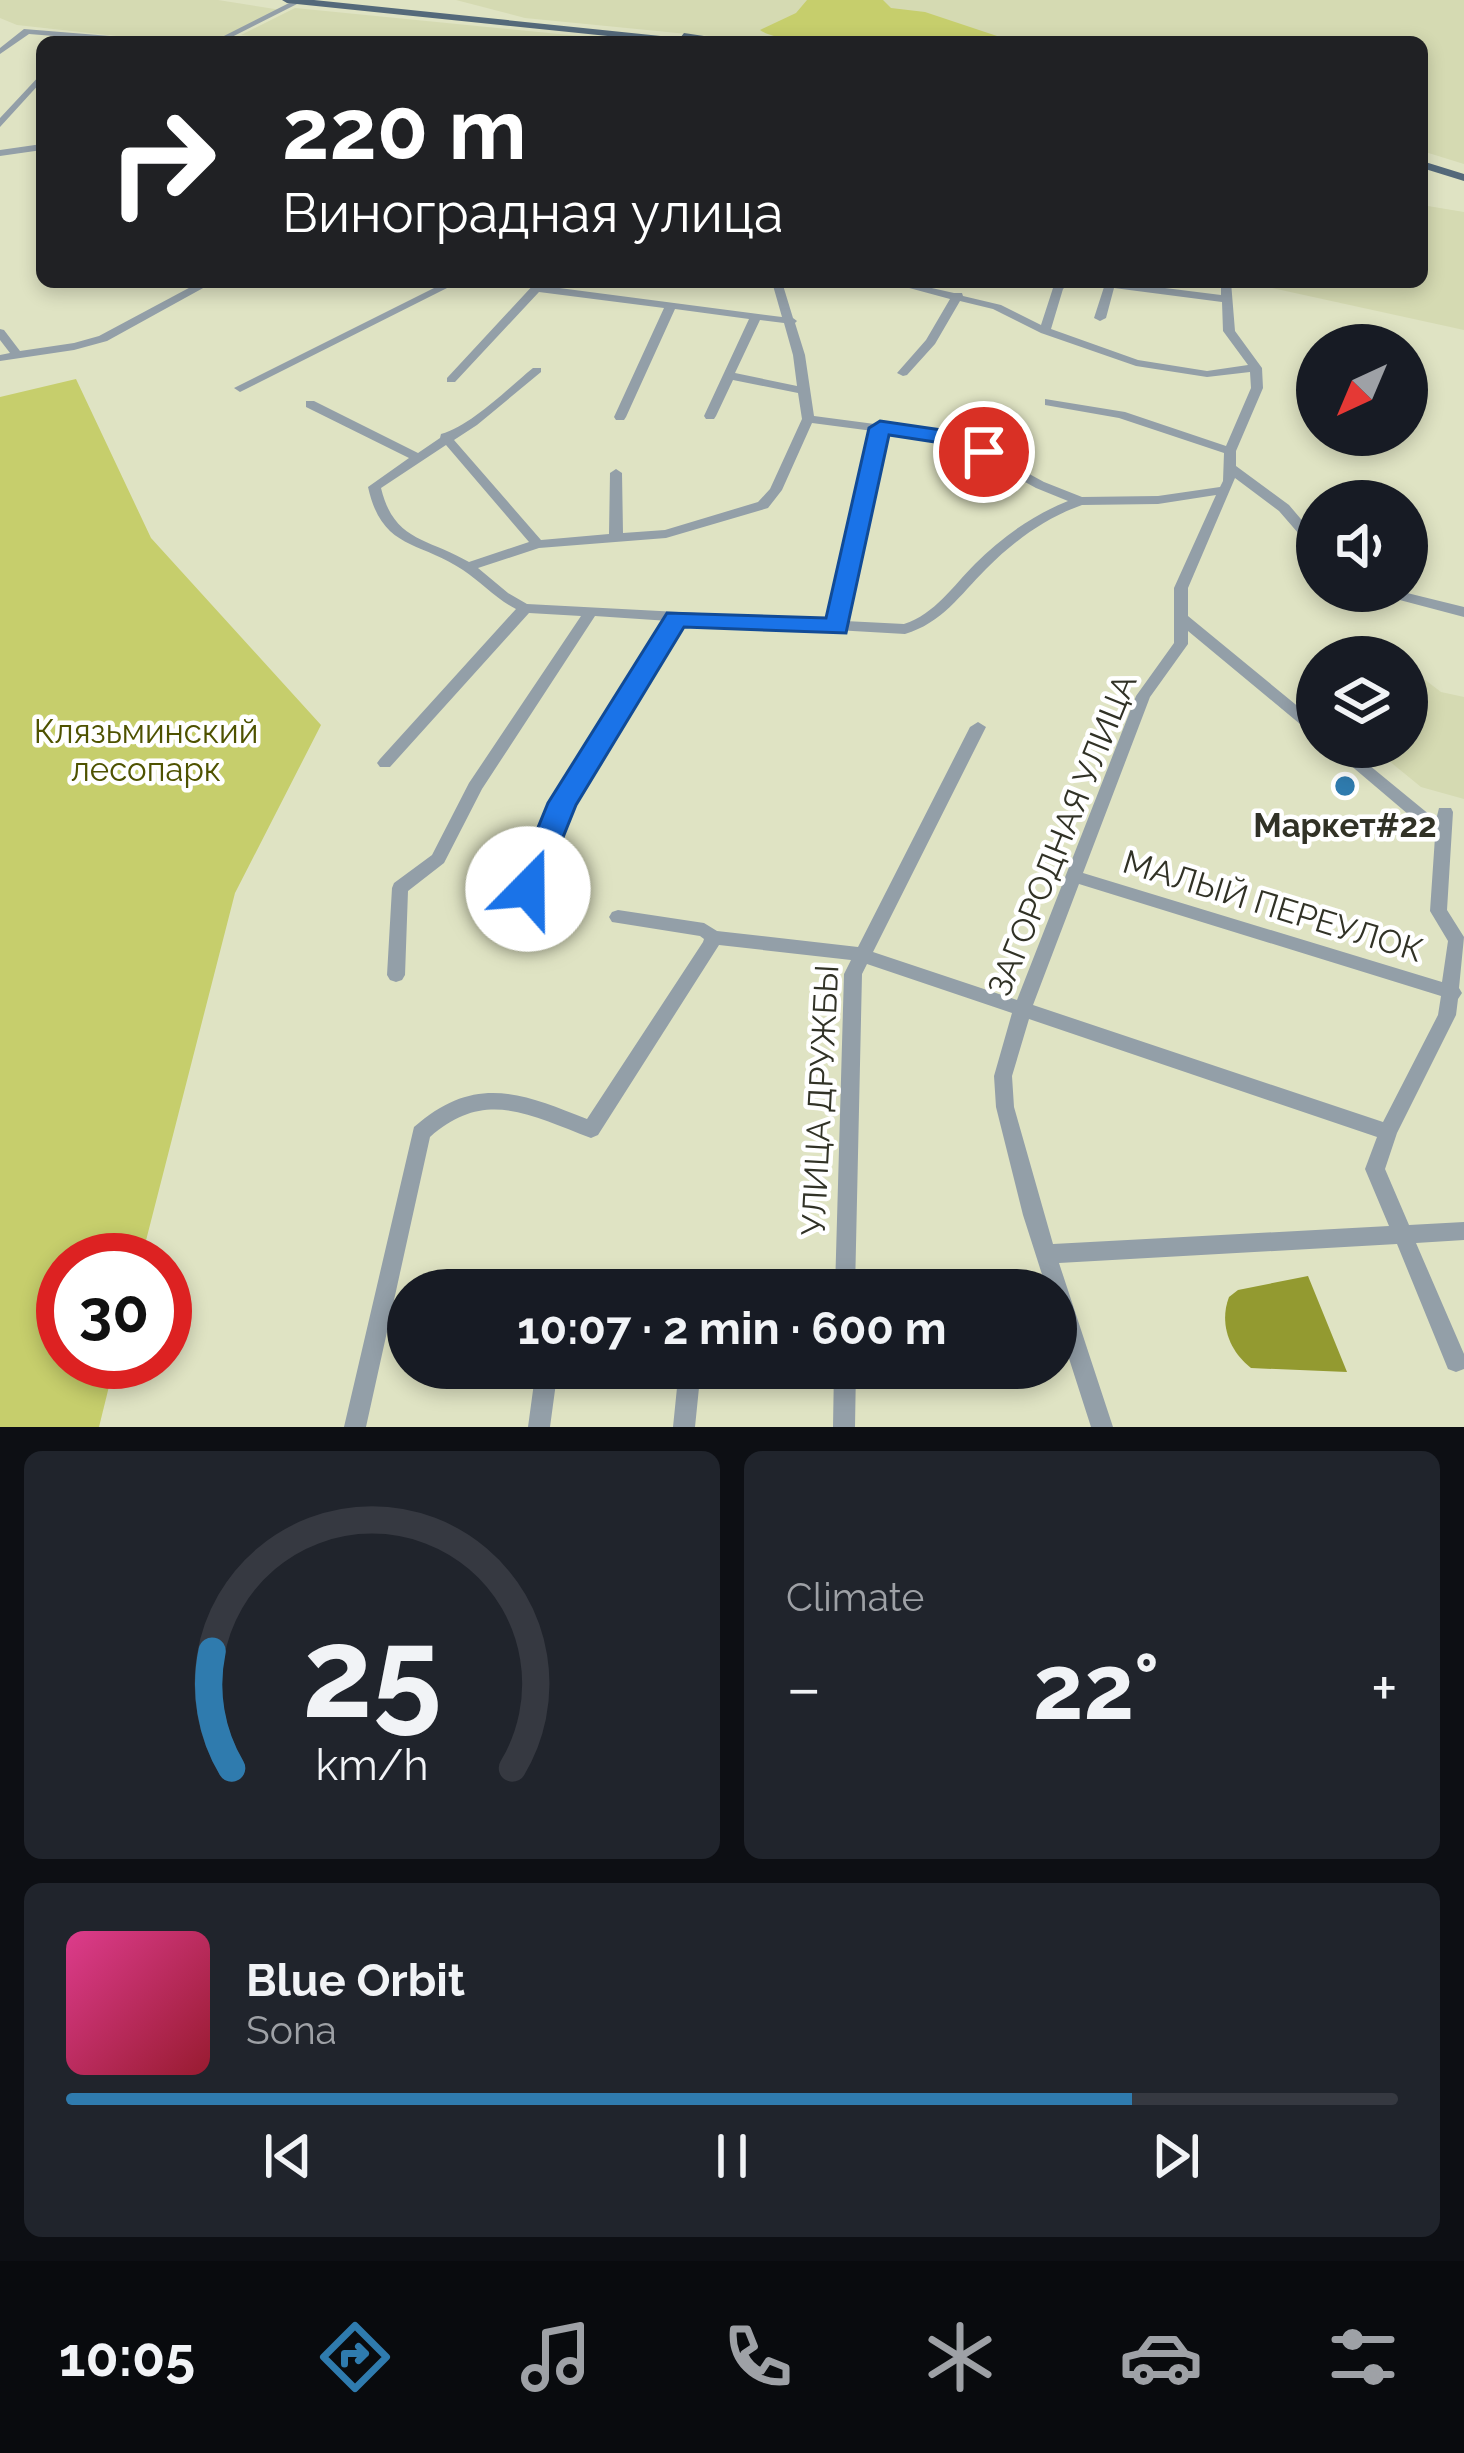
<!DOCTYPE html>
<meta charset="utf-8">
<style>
:root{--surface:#171b24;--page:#20242c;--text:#f1f3f6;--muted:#9ea1a6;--line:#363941;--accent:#2f7bae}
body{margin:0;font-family:Raleway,sans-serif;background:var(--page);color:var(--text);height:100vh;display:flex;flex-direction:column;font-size:45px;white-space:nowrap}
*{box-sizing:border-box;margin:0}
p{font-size:39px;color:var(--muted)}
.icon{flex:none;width:66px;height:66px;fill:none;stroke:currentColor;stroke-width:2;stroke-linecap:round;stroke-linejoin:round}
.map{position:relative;height:1427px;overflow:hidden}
.panel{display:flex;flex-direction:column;gap:24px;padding:24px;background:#0d0f14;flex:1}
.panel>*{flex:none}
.guide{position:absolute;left:36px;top:36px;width:1392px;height:252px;border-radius:18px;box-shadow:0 6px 18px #0003;background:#202124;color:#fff;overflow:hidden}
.needle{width:78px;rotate:224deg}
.tools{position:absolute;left:1296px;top:324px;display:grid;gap:24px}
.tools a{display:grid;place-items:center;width:132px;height:132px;border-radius:50%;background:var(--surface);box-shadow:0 6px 18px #0003;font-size:60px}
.speed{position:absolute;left:36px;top:1233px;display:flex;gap:24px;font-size:60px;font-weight:700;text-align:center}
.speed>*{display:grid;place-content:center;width:156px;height:156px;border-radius:50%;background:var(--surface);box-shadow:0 6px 18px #0003;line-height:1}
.speed .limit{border:18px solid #d22;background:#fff;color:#111}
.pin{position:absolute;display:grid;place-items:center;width:102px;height:102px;color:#fff;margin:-51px;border:6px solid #fff;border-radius:50%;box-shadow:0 3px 12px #0007}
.me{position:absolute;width:132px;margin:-66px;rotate:22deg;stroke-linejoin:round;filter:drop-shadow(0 0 9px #0008)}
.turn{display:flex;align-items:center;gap:42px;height:252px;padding:0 48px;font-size:54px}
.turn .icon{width:156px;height:156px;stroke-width:2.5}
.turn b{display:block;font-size:84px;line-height:102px}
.big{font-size:90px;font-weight:700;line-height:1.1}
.panel .card{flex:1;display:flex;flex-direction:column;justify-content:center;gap:18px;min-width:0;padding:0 42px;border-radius:18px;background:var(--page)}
.panel .dial{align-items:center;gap:0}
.dial svg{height:312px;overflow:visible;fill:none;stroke:var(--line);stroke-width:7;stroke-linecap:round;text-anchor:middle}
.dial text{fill:var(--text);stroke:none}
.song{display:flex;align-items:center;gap:36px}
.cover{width:144px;height:144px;border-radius:18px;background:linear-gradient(135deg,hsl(330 70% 55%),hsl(350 70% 35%))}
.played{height:12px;border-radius:6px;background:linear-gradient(90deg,var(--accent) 80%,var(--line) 80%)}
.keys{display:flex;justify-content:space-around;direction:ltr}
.heat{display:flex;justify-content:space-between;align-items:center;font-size:66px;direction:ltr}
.panel .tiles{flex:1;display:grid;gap:24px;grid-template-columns:1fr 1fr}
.card:last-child{grid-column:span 2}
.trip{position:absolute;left:387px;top:1269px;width:690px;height:120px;border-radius:60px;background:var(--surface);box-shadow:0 6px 18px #0003;font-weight:700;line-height:120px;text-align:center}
.tabs{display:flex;height:192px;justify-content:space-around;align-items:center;background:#090b0e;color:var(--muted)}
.tabs .icon{width:84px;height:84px}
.tabs .on{color:var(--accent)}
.tabs b{font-size:54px;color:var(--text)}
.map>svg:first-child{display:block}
.built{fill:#d5dab2}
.green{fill:#c6ce6c}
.water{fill:#939a30}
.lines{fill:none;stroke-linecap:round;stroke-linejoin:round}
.minor{fill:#939fa8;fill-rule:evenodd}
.major{fill:#54697a;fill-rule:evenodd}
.route{fill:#1a73e8;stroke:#114b97;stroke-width:3}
.poi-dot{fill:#2f7bae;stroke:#fff;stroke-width:4.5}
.labels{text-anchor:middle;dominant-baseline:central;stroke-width:9;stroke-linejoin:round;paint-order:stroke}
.park-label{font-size:33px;fill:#4e5200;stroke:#fff}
.poi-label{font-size:33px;font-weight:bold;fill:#313226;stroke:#fff}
.street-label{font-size:33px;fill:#313226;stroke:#fff}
</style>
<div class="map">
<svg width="1464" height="1427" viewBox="0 0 1464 1427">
<rect width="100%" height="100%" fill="#dfe3c3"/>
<path class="built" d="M0,0H218L281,10L213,41L171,42L17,25L0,18Z
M456,0H1464V164L1422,151V42H769L525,18Z
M295,8L640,42H298L241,35Z
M1422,205L1464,212V330L1272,288L1275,282H1422Z
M1407,666L1441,692L1464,697V799L1421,787L1372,747H1407Z"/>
<path class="green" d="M807,0H883L891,8L925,12L1015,42C968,42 790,53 760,30L796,13Z
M76,379L151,538L321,725L235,893L141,1260H63V1362H115L99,1427H0V397Z"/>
<path class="water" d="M1308,1276L1347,1372L1251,1368C1229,1351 1219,1323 1229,1297L1238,1290Z"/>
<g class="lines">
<path class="minor" d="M295,0L303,1L222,42H212Z
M24,29L159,40L163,42H129L29,34L0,54V48Z
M42,73V81L0,127V118Z
M42,144V150L0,156V150Z
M200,282H214L107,341L74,350L0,361V355L10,353L0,340V329L4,330L20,351L74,343L99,336Z
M446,282H459L244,390L240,392L234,388Z
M536,282H544V286L782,317L772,282H782L793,318L797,321L795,323L805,355L814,416L958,435L1044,482L1082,497L1158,496L1220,487L1223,481L1224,453L1119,418L1045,405V399L1125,412L1226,446L1251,388L1250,372L1207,377L1136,366L1041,333L993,309L960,301L935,344L907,375L903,376L897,373L926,340L950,299L887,282H905L954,293H962L963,296L1001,305L1041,325L1053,288L1059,282H1070L1063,289L1051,329L1138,360L1207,371L1248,365L1223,331L1222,302L1114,288L1106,318L1100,321L1094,318L1104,287L1087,282H1117L1221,295V282H1231L1235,331L1262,368L1263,388L1236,451V466L1289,505L1317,538V550L1312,549L1279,511L1235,478L1188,588V616L1317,722V735L1312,734L1188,631V644L1150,697L1083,873L1442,982L1448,941L1430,911L1435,837L1329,747H1347L1436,820L1439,808H1451L1453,812L1447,910L1464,937L1459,988L1462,993L1458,999L1456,1015L1397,1133L1385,1169L1409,1225L1464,1222V1240L1416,1243L1464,1354V1369L1456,1372L1448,1369L1397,1244L1059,1263L1113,1427H1091L1056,1318V1290H1047L1023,1215L996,1107L994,1076L1012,1013L867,964L862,974L855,1290H835L844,974L851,960L719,945L598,1135L591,1138C530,1115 485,1088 430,1137L366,1427H344L414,1127C474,1074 520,1092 587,1119L703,942L704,939L700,936L612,922L609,917L612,912L618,910L704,923L717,931L858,947L970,727L978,722L986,727L873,952L1017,1000L1136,696L1174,643V588L1216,495L1158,504L1082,505C1045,518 1014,541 986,569C960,595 942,623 905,634L683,621L571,804L536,888L534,893L528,895L522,893L520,888L555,803L669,621L595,616L482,789L444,863L408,891L405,975L402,980L396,982L390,980L387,975L392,888L394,883L432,855L469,783L581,616L529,613L390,767H380L377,763L380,759L516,609C496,599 481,582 463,570C418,540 382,550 368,487L409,458L306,407V401H314L418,453L440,438L441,434C472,425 507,389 533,368H541V372L477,425L454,440L541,540L609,534L610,473L616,469L622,473L623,533L665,530L758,502L770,489L802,419L798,393L733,380L716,416L714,419H706L704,416L749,319L675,309L626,417L624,420H616L614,417L664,308L539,292L455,382H447V378ZM760,320L784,323L793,355L797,386L735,373ZM812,423L873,431L831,620L527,604L508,593L478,568L539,548L666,538L768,508L782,490ZM885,433L951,441L1036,488L1068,501C1033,515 1002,537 975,564C953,586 935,614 904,624L845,621ZM446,445L529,542L469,562C428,538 394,542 381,488ZM1079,884L1441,996L1438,1015L1383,1122L1033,1005ZM1029,1019L1377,1137L1365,1169L1389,1226L1053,1244L1014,1107L1012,1076Z
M1375,591H1399L1464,607V617L1377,594Z
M536,1368H558L550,1427H528Z
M679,1368H701L695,1427H673Z
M834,1368H856L855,1427H833Z"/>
<path class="major" d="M282,0H314L680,38L684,33L744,42H666L287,3Z
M1422,161L1464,174V181L1422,168Z"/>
</g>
<path class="route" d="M880,421L962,433L995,452L984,459L948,444L889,435L846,633L684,627L576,805L539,897H517L513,889L548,803L667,613L826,618L869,428Z"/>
<circle class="poi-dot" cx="1345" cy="786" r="12"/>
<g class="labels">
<g class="park-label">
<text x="146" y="731">Клязьминский<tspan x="146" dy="38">лесопарк</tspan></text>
</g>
<g class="poi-label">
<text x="1345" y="825">Маркет#22</text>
</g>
<g class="street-label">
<text transform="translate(1062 835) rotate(-68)">ЗАГОРОДНАЯ УЛИЦА</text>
<text transform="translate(1273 906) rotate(17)">МАЛЫЙ ПЕРЕУЛОК</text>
<text transform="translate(820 1100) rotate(-87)">УЛИЦА ДРУЖБЫ</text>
</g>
</g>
</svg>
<div class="tools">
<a><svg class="needle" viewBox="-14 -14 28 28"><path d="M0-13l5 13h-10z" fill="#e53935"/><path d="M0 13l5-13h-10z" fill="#9ea1a6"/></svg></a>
<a><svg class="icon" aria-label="sound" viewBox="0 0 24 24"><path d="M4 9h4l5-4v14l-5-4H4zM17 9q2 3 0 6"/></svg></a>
<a><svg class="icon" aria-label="layers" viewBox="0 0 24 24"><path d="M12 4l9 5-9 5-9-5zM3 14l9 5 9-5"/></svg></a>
</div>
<div class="speed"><div class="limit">30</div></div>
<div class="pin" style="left:984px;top:452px;background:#d93025"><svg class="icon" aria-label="arrive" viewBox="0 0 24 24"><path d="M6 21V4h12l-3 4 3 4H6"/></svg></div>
<svg class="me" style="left:528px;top:889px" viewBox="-20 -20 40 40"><circle r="19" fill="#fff"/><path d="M0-13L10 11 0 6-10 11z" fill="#1a73e8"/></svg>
<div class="trip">10:07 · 2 min · 600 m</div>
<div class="guide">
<div class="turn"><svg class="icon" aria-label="right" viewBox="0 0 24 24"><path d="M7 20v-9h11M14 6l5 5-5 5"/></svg><div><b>220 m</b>Виноградная улица</div></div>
</div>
</div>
<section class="panel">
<div class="tiles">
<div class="card dial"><svg viewBox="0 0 100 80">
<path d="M14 69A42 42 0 1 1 86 69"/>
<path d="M14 69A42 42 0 0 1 9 39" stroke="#2f7bae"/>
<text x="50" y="56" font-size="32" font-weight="700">25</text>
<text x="50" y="72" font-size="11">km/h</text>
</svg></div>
<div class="card"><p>Climate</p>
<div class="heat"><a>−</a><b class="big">22°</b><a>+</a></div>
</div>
<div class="card">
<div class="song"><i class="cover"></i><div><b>Blue Orbit</b><p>Sona</p></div></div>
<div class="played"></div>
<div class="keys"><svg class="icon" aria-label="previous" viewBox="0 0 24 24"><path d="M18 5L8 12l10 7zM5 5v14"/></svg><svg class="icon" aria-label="pause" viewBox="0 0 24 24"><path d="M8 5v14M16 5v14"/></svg><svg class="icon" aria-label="next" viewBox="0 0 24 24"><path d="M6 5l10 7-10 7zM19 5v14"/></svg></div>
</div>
</div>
</section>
<nav class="tabs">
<b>10:05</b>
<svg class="icon on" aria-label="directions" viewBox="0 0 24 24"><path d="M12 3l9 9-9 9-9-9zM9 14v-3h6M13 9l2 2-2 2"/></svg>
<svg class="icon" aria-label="music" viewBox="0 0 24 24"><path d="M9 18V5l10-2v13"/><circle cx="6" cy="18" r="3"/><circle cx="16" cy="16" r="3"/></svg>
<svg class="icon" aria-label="phone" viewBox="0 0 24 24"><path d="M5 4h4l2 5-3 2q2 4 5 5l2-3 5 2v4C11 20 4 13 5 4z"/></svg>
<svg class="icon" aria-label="climate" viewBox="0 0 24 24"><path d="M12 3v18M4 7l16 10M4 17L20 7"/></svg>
<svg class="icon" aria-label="car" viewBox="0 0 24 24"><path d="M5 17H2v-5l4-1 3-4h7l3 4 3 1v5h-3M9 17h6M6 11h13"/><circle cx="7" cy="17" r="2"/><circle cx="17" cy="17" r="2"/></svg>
<svg class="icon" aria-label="filters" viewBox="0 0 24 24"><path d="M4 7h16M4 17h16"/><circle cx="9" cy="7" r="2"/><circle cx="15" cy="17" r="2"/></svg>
</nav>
